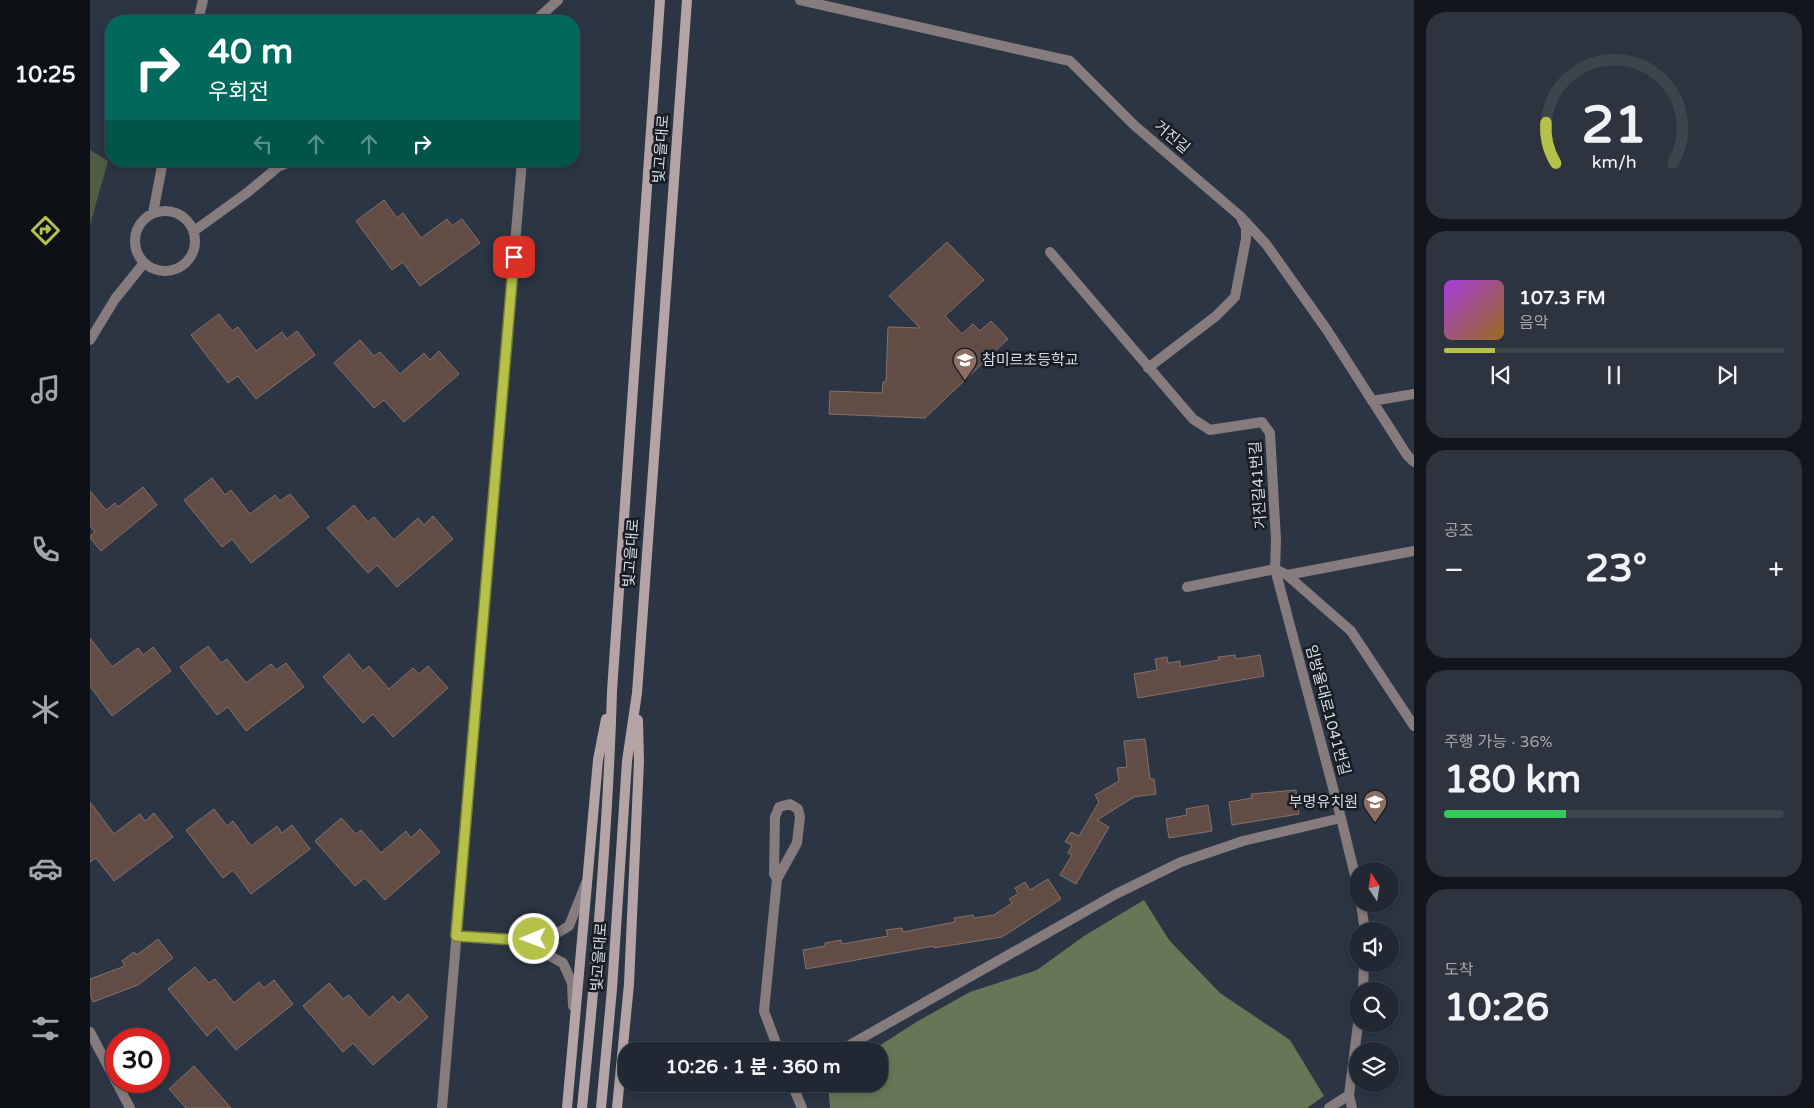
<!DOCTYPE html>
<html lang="ko">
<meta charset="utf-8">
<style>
:root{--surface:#212833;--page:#2d343f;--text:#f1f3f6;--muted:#a2a6ac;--line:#3e444e;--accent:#b6c149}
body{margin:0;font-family:"Varela Round","Noto Sans KR",sans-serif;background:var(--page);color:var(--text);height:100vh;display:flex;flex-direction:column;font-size:19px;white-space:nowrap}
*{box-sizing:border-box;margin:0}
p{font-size:16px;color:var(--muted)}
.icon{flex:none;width:28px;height:28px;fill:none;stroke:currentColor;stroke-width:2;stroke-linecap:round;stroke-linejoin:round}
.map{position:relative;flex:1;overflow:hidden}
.side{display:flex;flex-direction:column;gap:12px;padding:12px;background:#12161c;width:400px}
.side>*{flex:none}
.guide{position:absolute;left:15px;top:15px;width:475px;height:152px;border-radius:20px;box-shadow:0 2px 8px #0003,0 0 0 1px var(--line);background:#00695c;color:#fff;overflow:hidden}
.needle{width:32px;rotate:348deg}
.controls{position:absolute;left:1259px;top:862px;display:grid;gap:10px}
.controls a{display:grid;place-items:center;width:50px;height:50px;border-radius:50%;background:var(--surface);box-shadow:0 2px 8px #0003,0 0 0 1px var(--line);font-size:25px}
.speed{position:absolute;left:15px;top:1028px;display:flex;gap:10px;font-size:25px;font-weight:700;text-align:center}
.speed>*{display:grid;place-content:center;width:65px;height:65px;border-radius:50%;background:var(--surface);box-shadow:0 2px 8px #0003,0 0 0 1px var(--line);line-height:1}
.speed .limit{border:8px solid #d22;background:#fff;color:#111}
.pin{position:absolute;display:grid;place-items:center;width:42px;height:42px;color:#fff;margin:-21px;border-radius:10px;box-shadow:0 2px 8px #0006}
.me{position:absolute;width:55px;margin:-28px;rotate:269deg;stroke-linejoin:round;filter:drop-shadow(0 0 4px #0008)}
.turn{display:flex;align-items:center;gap:18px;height:105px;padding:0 20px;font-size:22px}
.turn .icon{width:65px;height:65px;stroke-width:2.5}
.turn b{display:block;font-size:35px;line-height:42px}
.lanes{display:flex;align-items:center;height:48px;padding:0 20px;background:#0003;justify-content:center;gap:25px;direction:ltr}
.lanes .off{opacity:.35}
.big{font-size:38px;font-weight:700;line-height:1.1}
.side .card{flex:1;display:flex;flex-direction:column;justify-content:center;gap:8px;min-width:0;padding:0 18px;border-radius:20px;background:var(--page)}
.side .dial{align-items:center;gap:0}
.dial svg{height:130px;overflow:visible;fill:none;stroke:var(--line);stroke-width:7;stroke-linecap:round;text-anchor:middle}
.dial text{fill:var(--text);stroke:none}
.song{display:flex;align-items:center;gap:15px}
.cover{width:60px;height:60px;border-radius:8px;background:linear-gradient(135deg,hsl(280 70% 55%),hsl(40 70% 35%))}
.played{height:5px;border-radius:2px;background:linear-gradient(90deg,var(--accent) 15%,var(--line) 15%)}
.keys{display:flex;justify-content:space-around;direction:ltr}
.heat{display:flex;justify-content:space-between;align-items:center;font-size:28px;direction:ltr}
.charge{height:8px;border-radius:4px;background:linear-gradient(90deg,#34c759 36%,var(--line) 0)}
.trip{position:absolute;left:528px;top:1042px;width:270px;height:50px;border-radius:20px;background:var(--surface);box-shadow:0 2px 8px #0003,0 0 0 1px var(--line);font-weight:700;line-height:50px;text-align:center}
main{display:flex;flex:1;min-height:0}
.tabs{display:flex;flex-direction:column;width:90px;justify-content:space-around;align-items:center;background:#0d1014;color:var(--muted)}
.tabs .icon{width:35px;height:35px}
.tabs .current{color:var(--accent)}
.tabs b{font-size:22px;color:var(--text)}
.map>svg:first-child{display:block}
.green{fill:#505b46}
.forest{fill:#667756}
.building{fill:#614d45;stroke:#877169}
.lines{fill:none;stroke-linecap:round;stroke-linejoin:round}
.minor{stroke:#877c7d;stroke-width:10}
.secondary{stroke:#b5a4a6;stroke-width:10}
.route-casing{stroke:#767d2f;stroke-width:12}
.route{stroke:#b6c149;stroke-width:9}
.labels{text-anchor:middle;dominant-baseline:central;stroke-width:5;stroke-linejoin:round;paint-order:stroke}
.street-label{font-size:15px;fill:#d6dce6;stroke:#181c23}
.poi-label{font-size:15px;fill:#d6dce6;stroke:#181c23;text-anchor:start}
</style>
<main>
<nav class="tabs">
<b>10:25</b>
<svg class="icon current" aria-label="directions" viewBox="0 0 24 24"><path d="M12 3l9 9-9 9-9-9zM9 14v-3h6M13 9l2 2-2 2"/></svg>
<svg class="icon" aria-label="music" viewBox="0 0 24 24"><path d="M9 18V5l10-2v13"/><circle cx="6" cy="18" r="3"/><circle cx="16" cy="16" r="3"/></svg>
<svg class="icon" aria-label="phone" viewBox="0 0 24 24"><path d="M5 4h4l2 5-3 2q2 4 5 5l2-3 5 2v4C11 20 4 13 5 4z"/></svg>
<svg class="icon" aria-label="climate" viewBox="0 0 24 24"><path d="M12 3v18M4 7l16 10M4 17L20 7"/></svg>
<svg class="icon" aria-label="car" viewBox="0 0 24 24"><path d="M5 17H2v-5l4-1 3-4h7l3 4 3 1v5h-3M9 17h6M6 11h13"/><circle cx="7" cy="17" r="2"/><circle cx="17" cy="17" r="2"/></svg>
<svg class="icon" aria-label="filters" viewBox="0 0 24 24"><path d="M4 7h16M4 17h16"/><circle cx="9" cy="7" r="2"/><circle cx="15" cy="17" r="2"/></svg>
</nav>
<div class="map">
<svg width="1324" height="1108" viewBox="0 0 1324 1108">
<rect width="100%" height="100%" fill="#2c3544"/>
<path class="green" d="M0,150L18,161L0,225Z"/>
<path class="forest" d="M1054,900L1079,940L1130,993L1200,1040L1234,1096L1217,1108H740L738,1084H789V1051H781L828,1021L880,992L947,970L994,936Z"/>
<path class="building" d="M294,200L307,218L313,213L331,238L357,219L362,226L372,219L390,243L330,286L313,262L302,270L266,221Z
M857,242L894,280L855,316L872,334L883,324L890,331L901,321L918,339L835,418L739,414L740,391L792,393L793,382H796L798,327L830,328L799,296Z
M129,314L142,331L148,327L166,351L192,332L197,339L207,331L225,355L166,399L148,376L138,383L101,335Z
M270,340L284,356L290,352L310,374L334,353L340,360L349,351L369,374L314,422L294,400L284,408L244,363Z
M122,478L135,495L141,490L160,514L185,495L190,501L200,494L219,517L161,563L142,539L132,547L94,500Z
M53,487L67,505L11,551L0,538V536L5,532L0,526V491L16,510L25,503L28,507Z
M264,505L278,522L284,517L304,540L328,518L334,525L343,516L363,539L307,587L287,565L278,573L237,528Z
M0,638L22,667L48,648L53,655L63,647L81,671L22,716L0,686Z
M118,646L131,663L137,659L156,683L181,664L186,670L196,663L214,687L156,731L138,707L127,715L90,667Z
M259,654L273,671L279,666L299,689L323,668L329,674L338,666L358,688L303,737L283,714L273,723L233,677Z
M1145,655L1146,659L1170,655L1174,676L1048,698L1044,674L1067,670L1065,659L1077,657L1078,663L1090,661V667L1129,660L1128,657Z
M1055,739L1060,779H1064L1066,794L1044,797L1007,820L1019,827L986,884L970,875L982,855L978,853L982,845L975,842L981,832L989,836L1009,802L1005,795L1029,781L1027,768L1037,767L1034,741Z
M1206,790L1209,814L1142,825L1139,802L1162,798L1161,794Z
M0,802L24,834L50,814L55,821L64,813L83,837L24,881L6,858L0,862Z
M1118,805L1122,831L1079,838L1076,819L1097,815L1096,809Z
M124,809L137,826L143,821L161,846L187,826L192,833L202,825L220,849L161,894L143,870L133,878L96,830Z
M251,818L266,834L271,830L291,853L316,831L321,838L330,829L350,852L295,900L275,878L265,886L225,841Z
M958,879L971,899L912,937L844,948V946L716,969L713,950L735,946V943L751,940L752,944L798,936L796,930L812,928L813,932L865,922L864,918L883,915L884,918L904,915L922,903L919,899L928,894L925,888L935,882L940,890Z
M68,939L83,958L48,985L3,1002L0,993V979L35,966L32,961L44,952L47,955Z
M105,967L119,983L125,979L144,1003L169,982L174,988L184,980L203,1004L146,1050L127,1027L117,1036L78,989Z
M239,983L253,999L259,995L279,1018L303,996L309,1003L318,994L338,1017L283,1065L263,1043L253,1052L213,1006Z
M104,1066L141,1108H96L79,1089Z"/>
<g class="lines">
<path class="minor" d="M710,0L980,61L1044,125L1150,216L1176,244L1237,330L1317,455L1324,462
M108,21L113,0
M445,21L468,0
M45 241a30 30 0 1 1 60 0a30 30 0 1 1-60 0Z
M63,213L73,161
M104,231L158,192L188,167L202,161
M960,252L1103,419L1120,430L1172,422L1180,433L1186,540L1185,569L1251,818L1268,888
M0,340L25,299L54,263
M1058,368L1126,316L1145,297L1156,239V228L1152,220
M1282,401L1324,394
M1197,575L1261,631L1324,726
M1097,587L1185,569L1197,575L1324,551
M687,879L684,874L685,817L689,807L700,804L708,809L710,817L707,843L687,879L674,1011L689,1051
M1271,904L1275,931
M366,936L429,939L459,938L479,926L496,883
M430,940L473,963L482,983L483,1006
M1273,991L1274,964
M0,1032L40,1108
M749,1051L1026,894L1091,862L1153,841L1251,818
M702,1084L712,1108
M352,1108L432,161
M1239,1108L1259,1095
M1262,1108L1259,1095L1268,1024"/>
<path class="secondary" d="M477,1108L508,760L516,719
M492,1108C506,970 518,831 522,691L570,0
M511,1108L522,989L537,761L547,693L597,0
M527,1108L539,984L549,761L548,720"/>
</g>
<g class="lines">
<defs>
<path id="route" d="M424,257L366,936L429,940L444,939"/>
</defs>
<use href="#route" class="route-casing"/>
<use href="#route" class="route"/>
</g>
<defs>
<symbol id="school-pin" viewBox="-11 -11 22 30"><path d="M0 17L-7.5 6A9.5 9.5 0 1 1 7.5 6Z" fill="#8d6e63" stroke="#181c23"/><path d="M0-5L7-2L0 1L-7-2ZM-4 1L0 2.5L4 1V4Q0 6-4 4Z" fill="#fff"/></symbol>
</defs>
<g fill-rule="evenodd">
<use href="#school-pin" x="861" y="346" width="28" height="38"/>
<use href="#school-pin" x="1271" y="788" width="28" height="38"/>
</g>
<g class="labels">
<g class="street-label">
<text transform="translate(1082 137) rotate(40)">거진길</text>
<text transform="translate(571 149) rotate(-86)">빛고을대로</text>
<text transform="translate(1168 485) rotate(-94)">거진길41번길</text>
<text transform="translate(541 553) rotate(-86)">빛고을대로</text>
<text transform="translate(1238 710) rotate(75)">임방울대로1041번길</text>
<text transform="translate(509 957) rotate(-86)">빛고을대로</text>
</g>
<g class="poi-label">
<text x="892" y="360">참미르초등학교</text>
<text x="1268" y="802" text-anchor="end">부명유치원</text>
</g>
</g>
</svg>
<div class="controls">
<a><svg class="needle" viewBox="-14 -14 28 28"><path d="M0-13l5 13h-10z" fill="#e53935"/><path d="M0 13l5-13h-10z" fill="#a2a6ac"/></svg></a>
<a><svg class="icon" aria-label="sound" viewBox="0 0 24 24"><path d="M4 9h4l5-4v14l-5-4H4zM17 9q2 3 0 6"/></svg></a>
<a><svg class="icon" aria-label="search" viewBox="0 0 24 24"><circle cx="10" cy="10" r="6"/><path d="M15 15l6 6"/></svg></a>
<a><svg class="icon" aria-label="layers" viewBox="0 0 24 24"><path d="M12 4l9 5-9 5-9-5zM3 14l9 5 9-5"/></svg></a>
</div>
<div class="speed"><div class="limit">30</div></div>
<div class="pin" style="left:424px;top:257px;background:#d93025"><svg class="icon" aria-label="arrive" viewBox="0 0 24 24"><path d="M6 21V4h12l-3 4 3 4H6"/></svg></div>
<svg class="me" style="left:444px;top:939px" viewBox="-20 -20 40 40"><circle r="17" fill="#b6c149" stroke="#fff" stroke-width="3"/><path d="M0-11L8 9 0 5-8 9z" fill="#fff"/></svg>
<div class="trip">10:26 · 1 분 · 360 m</div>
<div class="guide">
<div class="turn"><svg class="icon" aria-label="right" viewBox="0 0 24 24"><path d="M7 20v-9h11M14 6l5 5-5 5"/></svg><div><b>40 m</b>우회전</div></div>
<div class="lanes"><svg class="icon off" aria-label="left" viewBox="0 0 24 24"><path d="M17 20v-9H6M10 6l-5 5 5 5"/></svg><svg class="icon off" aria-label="ahead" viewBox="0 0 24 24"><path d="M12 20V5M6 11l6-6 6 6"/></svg><svg class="icon off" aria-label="ahead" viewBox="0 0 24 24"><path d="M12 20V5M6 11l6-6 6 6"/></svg><svg class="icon" aria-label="right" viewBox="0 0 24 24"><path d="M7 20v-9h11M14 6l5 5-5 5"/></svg></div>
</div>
</div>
<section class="side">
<div class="card dial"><svg viewBox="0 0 100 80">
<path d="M14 69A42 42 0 1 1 86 69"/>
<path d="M14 69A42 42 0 0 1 8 44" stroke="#b6c149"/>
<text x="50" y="56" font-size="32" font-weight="700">21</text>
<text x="50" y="72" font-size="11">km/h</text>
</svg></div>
<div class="card">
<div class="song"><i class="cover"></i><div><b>107.3 FM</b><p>음악</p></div></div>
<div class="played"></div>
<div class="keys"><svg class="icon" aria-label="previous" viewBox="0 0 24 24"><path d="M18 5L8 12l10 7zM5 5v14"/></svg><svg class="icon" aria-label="pause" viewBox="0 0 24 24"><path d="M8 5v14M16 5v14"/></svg><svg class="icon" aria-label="next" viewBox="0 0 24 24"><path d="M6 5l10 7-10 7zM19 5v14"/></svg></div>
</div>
<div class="card"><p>공조</p>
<div class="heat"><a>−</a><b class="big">23°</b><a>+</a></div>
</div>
<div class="card"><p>주행 가능 · 36%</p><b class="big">180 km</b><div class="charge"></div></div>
<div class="card"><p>도착</p><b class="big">10:26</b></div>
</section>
</main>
